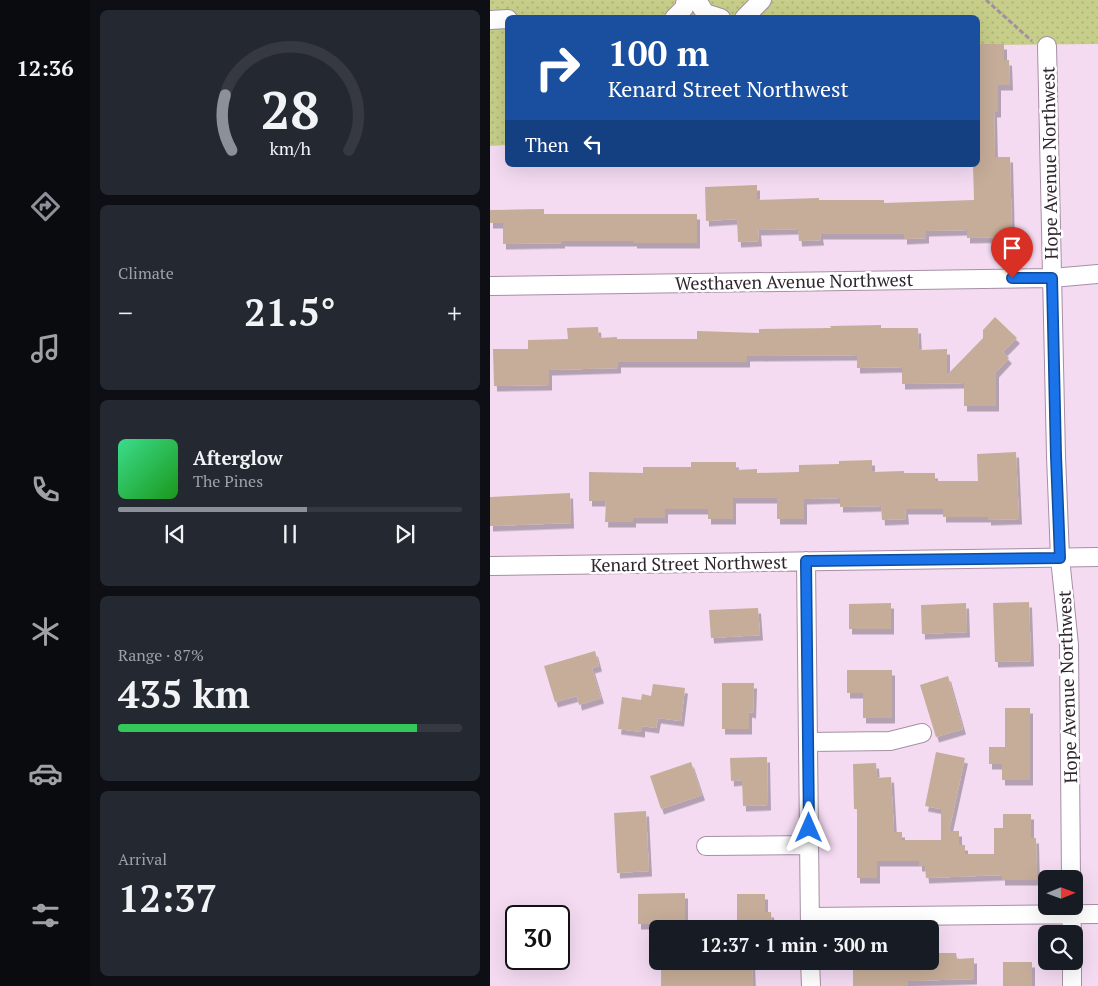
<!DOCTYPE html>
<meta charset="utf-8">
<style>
:root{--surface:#171b24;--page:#242831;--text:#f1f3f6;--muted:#9ea1a6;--line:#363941;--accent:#8c9099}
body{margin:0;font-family:"PT Serif",serif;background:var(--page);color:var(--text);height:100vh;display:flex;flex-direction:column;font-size:19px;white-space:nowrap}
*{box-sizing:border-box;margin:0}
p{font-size:16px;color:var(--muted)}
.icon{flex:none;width:28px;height:28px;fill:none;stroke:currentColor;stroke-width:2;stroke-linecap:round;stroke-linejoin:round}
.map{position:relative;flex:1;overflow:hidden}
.drawer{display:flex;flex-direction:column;gap:10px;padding:10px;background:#0d0f14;width:400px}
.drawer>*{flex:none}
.hud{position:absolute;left:15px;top:15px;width:475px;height:152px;border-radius:8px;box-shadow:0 5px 20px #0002;background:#1a4fa0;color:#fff;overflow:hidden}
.needle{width:32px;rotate:89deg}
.buttons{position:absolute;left:548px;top:870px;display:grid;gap:10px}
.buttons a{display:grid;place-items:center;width:45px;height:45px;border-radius:8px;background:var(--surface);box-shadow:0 5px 20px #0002;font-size:25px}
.speed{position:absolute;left:15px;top:905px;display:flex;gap:10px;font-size:25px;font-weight:700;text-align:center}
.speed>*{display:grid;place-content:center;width:65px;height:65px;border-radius:50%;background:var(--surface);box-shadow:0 5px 20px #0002;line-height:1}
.speed .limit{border:2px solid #111;border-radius:8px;background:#fff;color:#111}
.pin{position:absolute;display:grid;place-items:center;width:42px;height:42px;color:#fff;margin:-51px -21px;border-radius:50% 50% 50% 0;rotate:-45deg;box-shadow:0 0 5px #0007}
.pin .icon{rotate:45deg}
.me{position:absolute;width:55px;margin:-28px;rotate:0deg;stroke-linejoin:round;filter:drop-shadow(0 0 4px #0008)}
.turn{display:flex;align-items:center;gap:18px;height:105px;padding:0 20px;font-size:22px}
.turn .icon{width:65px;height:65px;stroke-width:2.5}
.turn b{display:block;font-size:35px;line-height:42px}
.then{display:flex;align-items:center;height:48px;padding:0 20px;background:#0003;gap:10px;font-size:19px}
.big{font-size:38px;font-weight:700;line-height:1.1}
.drawer .widget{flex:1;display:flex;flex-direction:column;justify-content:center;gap:8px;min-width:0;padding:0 18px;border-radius:8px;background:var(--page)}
.drawer .dial{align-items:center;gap:0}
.dial svg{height:130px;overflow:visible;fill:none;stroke:var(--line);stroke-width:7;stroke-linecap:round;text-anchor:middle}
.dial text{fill:var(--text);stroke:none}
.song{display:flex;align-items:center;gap:15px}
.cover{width:60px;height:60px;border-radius:8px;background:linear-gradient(135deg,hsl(150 70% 55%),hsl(120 70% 35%))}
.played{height:5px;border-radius:2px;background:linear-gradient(90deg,var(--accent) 55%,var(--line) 55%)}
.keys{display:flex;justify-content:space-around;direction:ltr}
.heat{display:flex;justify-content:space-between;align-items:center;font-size:28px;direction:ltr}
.charge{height:8px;border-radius:4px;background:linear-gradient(90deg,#34c759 87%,var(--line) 0)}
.trip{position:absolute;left:159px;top:920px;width:290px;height:50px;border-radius:8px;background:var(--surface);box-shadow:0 5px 20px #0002;font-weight:700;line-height:50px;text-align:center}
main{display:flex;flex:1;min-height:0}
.tab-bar{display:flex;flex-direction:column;width:90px;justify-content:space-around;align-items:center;background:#090b0e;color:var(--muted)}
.tab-bar .icon{width:35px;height:35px}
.tab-bar .active{color:var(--accent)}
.tab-bar b{font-size:22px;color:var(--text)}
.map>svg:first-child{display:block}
.park{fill:url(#park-dots)}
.building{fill:#c6ad99;filter:url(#shadow)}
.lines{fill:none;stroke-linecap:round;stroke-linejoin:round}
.minor-casing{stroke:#a68fa4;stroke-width:20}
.path{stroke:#a290a0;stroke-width:3;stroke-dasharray:5 2.5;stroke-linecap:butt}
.minor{stroke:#fff;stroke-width:18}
.route-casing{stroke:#114b97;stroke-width:12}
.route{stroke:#1a73e8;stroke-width:9}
.labels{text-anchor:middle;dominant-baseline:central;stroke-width:5;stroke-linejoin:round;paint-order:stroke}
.street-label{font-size:18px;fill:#2f262e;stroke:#fff}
</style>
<main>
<nav class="tab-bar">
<b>12:36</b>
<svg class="icon active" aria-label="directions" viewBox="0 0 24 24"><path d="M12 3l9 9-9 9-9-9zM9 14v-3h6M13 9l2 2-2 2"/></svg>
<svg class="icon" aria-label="music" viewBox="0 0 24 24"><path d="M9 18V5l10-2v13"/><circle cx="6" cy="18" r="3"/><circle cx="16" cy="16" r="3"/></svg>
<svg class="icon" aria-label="phone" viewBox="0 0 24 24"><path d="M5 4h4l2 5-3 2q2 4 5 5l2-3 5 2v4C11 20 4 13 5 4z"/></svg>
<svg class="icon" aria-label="climate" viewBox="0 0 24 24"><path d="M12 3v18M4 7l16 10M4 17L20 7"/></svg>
<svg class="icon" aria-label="car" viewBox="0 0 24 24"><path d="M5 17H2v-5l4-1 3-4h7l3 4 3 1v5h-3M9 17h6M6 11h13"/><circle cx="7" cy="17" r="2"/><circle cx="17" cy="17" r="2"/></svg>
<svg class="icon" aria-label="filters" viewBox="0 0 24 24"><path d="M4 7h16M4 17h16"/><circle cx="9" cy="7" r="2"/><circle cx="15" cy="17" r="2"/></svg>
</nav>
<section class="drawer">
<div class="widget dial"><svg viewBox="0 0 100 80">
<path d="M14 69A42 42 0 1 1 86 69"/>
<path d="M14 69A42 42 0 0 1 10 35" stroke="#8c9099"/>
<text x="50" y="56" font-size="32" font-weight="700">28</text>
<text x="50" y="72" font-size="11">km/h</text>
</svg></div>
<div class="widget"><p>Climate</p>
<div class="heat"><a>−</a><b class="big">21.5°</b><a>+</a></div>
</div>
<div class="widget">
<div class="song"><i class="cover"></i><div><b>Afterglow</b><p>The Pines</p></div></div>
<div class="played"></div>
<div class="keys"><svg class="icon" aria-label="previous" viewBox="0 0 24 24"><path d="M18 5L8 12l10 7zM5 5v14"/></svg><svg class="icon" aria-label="pause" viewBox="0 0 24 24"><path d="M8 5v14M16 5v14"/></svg><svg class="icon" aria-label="next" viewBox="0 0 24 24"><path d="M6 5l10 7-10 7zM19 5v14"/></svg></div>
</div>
<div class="widget"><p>Range · 87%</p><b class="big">435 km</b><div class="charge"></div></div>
<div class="widget"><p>Arrival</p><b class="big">12:37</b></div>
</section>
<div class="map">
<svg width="608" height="986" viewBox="0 0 608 986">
<defs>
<pattern id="park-dots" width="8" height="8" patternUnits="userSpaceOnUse" patternTransform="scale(1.25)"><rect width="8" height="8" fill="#c7ce89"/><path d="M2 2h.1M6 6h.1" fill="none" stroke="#abb177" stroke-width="1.8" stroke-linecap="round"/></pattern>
<filter id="shadow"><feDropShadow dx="3" dy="5.5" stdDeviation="0" flood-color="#0004"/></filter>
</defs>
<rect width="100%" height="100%" fill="#f4dbf2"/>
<path class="park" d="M0,0H608V44L488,45V18H18L17,145L0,146Z"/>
<path class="building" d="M488,44H514V60H519L520,85H508V112H504L505,157H520L522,237L477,238V230L436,231V238L414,239V234H330L331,240L309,241L308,229L268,230L269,241L248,242L247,219L216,221L215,187L267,185V200L329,198V200H394V203L484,200L483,165H488Z
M54,209V214H207V243H144V241H72V243L13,244V223H0V210Z
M505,317L527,338L513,352L519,358L506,372V406H474V383L412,384V367L367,368V355L257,356V362H128V368L59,370V385L4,386L3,349H38V340L78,339L77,328L108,327L109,338L127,337V339H207V331L269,333V329L341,328L340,326L391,325V328H428L429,350L457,349V375L493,338V330Z
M526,452L529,519L498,520V517H453V509H415L416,519L392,520L391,506L350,507V498L314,499V519H287V498H243V519H218V509H175V518H143V522H115L116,501H99V472L153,473V467H201V462H246V470L267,469V473L309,472V465L349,464V461L382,460V472L414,471V473H445V481H488L487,454Z
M80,493L81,523L0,526V497Z
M539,602L541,661L505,662L503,603Z
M401,603V629H359V604Z
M476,603L477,632L432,634L431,605Z
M268,608L270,635L221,638L219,610Z
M105,651L109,666L102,668L111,698L89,705L87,696L65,702L54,666Z
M357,670H402V718H373V693H357Z
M458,676L473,729L446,737L430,685Z
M232,683H264L263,713L259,712V729H232Z
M163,684L195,688L191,721L168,718L166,728L152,726V732L128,729L132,697L151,700L152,694L161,696Z
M515,708H540V780H512V764H499V747H515Z
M446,752L475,758L459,831H469V845H475V854H504V828H513V814H541V838H546L547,880H512V875L436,878L435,866H429V861H387V878H367V809H364L363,764L386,763L387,778L401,777L404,832H412V840H451V809L435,806Z
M277,757L278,805L253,806L252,780L241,781L240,758Z
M201,762L212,795L171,809L160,776Z
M156,811L159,871L127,873L124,813Z
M195,893V924H148V894Z
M247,894H275V912H281L282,929H247Z
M440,953H466L467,959L484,958V979L418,981V986H363V961H440Z
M171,961H198V965L234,964V961H262L263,986H171Z
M513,962H542V986H513Z"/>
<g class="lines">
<defs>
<path id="minor" d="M207,0L215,13L231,18
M184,18L194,8L196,0
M254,18L272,0
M0,20L18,19
M557,46L566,456L570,558L579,645L581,879
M0,286L562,278L608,274
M316,561L320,929
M0,566L608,557
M318,742L400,741L432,733
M216,846L319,845
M581,906L582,934
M320,917L608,914
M320,961L321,986
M582,961V986"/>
</defs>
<use href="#minor" class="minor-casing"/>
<path class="path" d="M496,0L542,41"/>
<use href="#minor" class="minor"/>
</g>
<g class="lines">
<defs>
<path id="route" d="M319,828L316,561L570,558L566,456L562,278H522"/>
</defs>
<use href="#route" class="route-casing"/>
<use href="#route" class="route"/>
</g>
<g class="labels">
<g class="street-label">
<text transform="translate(559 163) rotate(-91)">Hope Avenue Northwest</text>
<text transform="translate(304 281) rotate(-1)">Westhaven Avenue Northwest</text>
<text transform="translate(199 563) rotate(-1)">Kenard Street Northwest</text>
<text transform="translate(577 687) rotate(-92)">Hope Avenue Northwest</text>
</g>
</g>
</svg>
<div class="buttons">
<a><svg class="needle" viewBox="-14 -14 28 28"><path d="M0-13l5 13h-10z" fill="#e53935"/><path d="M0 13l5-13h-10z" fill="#9ea1a6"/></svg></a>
<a><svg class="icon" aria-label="search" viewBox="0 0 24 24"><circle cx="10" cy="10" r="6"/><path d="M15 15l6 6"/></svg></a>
</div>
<div class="speed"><div class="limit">30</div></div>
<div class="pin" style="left:522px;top:278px;background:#d93025"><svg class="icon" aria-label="arrive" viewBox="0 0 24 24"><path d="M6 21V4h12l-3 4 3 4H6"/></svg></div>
<svg class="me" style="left:319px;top:828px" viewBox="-20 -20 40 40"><path d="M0-17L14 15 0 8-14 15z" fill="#1a73e8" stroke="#fff" stroke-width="4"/></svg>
<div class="trip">12:37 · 1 min · 300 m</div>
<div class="hud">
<div class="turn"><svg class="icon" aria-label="right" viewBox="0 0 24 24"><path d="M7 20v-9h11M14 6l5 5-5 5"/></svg><div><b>100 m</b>Kenard Street Northwest</div></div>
<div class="then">Then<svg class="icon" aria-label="left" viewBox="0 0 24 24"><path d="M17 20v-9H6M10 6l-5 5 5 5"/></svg></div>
</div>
</div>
</main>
